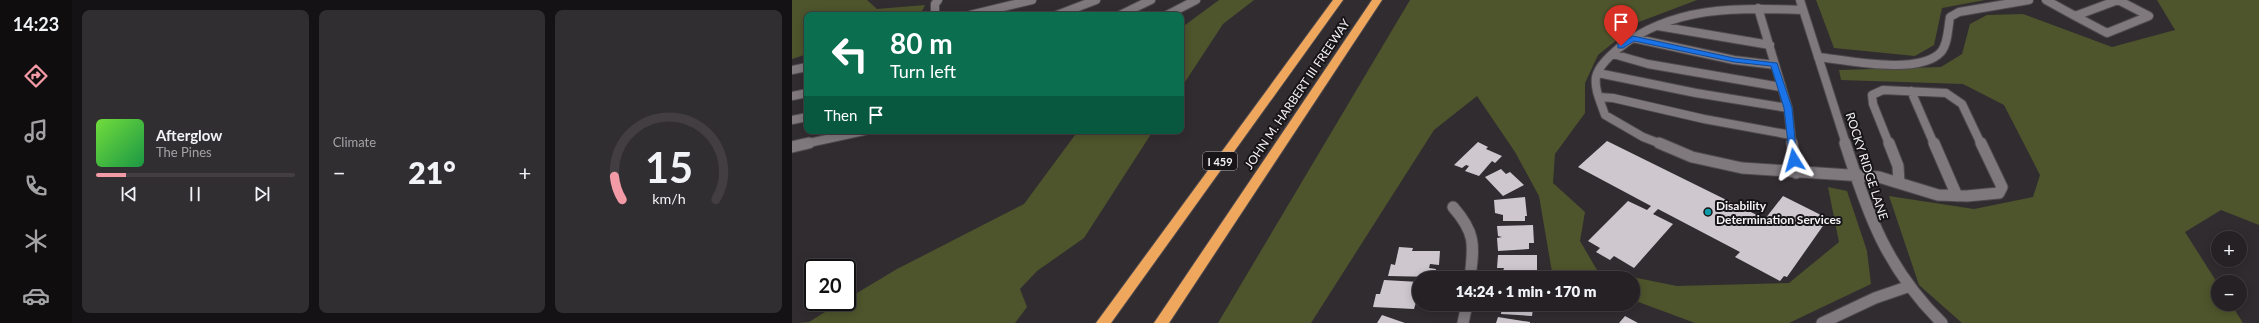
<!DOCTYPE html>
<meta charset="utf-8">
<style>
:root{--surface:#252124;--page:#312e31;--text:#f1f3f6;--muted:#a3a3a6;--line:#423e41;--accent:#f39aa7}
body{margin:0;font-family:Lato,sans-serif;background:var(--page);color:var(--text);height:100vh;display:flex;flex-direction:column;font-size:15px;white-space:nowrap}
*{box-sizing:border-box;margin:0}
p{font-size:13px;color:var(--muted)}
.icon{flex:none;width:22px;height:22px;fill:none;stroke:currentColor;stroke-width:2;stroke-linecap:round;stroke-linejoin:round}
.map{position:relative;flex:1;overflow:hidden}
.sheet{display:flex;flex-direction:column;gap:10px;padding:10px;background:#141214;width:720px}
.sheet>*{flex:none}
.banner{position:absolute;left:12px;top:12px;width:380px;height:122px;border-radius:8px;box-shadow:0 2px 10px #0003,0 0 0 1px var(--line);background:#0b6e4f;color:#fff;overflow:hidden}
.buttons{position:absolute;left:1419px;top:231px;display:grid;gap:8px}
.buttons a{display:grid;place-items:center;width:36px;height:36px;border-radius:50%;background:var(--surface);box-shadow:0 2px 10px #0003,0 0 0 1px var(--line);font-size:20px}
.speed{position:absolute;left:12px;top:259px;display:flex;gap:8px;font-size:20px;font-weight:700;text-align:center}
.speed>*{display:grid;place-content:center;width:52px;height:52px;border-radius:50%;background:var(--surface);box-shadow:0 2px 10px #0003,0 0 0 1px var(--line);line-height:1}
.speed .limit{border:2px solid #111;border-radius:6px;background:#fff;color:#111}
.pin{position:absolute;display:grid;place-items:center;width:34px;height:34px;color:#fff;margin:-41px -17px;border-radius:50% 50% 50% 0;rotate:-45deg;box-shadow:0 0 4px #0007}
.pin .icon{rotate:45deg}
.me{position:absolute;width:44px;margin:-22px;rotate:352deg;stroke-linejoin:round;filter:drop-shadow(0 0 3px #0008)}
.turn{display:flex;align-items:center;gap:14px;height:84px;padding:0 20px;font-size:18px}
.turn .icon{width:52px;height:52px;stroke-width:2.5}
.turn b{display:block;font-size:28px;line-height:34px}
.then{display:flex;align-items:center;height:38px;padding:0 20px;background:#0003;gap:8px;font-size:15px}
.big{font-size:30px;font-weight:800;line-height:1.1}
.sheet .widget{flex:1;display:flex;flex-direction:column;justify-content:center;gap:6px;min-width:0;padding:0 14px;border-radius:8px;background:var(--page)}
.sheet .dial{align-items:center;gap:0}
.dial svg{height:104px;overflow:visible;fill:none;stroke:var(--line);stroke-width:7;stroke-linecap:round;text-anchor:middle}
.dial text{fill:var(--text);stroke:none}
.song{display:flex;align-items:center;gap:12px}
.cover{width:48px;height:48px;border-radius:6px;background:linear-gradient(135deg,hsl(100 70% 55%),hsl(140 70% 35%))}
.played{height:4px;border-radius:2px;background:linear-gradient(90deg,var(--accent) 15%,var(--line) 15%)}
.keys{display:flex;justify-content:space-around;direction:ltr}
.heat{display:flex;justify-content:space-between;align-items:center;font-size:22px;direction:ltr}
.sheet .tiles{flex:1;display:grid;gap:10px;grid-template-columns:repeat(3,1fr)}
.trip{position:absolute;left:620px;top:271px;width:228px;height:40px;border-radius:20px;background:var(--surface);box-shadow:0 2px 10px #0003,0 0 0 1px var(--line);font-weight:800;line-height:40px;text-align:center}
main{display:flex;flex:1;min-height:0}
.tab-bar{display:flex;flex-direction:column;width:72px;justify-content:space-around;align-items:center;background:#0f0d0e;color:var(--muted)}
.tab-bar .icon{width:28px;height:28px}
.tab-bar .active{color:var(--accent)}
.tab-bar b{font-size:18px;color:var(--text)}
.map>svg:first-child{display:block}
.green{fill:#4e552c}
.building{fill:#cec8ce}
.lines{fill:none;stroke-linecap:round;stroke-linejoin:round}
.minor-far1-casing{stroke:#4e494d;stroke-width:10}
.minor-casing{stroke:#4e494d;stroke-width:13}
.highway-casing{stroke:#4e494d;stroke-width:2}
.minor-far1{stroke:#7f797e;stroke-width:8}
.minor{stroke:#7f797e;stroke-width:11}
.highway{fill:#efa75e;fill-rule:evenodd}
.route{fill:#1a73e8;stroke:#114b97}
.culture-dot{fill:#0f9aa8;stroke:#171517;stroke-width:1.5}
.labels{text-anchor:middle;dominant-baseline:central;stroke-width:4;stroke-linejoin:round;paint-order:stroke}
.shield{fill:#171517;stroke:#b2b0b2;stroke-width:1}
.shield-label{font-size:11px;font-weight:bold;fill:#f5f2f5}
.street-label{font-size:12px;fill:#f5f2f5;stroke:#171517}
.poi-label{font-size:12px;font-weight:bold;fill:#f5f2f5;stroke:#171517;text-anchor:start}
</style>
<main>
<nav class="tab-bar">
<b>14:23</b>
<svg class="icon active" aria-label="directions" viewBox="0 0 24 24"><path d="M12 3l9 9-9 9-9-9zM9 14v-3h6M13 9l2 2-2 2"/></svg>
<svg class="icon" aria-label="music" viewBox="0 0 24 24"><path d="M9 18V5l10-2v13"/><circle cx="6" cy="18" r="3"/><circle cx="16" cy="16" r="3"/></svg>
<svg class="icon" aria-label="phone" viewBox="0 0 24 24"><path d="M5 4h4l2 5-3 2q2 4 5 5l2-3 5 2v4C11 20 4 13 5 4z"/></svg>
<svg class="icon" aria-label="climate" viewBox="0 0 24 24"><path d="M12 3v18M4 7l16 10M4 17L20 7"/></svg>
<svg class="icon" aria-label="car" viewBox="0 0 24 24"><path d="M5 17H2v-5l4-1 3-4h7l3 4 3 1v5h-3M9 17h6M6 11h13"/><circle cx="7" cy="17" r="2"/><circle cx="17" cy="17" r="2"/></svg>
</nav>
<section class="sheet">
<div class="tiles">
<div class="widget">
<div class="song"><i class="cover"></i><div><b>Afterglow</b><p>The Pines</p></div></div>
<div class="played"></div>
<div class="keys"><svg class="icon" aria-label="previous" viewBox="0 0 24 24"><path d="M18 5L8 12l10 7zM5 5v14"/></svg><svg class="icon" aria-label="pause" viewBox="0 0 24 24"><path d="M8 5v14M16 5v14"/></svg><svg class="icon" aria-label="next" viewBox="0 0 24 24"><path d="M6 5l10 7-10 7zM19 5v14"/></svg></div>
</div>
<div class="widget"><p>Climate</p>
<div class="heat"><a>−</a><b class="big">21°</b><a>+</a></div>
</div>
<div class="widget dial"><svg viewBox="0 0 100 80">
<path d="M14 69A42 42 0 1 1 86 69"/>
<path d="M14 69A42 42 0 0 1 8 51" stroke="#f39aa7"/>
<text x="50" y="56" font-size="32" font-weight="700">15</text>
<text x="50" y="72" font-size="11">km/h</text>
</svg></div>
</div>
</section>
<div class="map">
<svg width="1467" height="323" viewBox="0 0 1467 323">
<rect width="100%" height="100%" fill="#312c30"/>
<path class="green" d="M0,0H75L85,9L133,5L128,15H15V54L0,59Z
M427,0H462L431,24L389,88V28Z
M618,0H905L847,22L806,55L793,83V113L763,154L761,183L793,212L788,241L805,270L885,286L997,283L1047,242L1036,187L1055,191L1075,251L1079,284L997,323H903L841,300V278H761L747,196L723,152L685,96L642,130L519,323H426Z
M1024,0H1193L1150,8L1142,45L1123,56L1042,48Z
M1365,0H1467V225L1429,210L1393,232L1426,284V304H1439L1451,323H1170L1127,285L1097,196L1182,209L1241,197L1248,175L1212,105L1171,84L1049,80L1047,70L1149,67L1170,54L1178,24L1195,15L1231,14L1320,47L1383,30Z
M286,131H361L292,238L245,271L228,289L235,307L223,323H5L17,322L49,302H55V299L105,269L232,204Z"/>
<path class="building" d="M815,141L973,219L991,196L1033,217L1030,221L1033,223L995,277L992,276L988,281L943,257L948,252L866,209L861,214L881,224L842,268L822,256L818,260L804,252L808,248L796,241L836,201L855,210L859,206L786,167Z
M686,142L696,147L694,149L710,156L703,163L700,161L687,176L673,171L677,166L674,165L670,168L662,165Z
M709,169L714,174L718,172L732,185L711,196L693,177Z
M733,197L735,216H733V221H711V215L703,213L702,200Z
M741,225L742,243H737V249L706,251L705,238L710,237L706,236L705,226Z
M607,247L621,248L620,251H648L647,265L638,264L637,268L644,269L643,277L596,276L599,264L603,265Z
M706,255H745V271H748L747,278H704V271H711L712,268H705Z
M592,280L627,282V298L623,297L625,299L622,309L581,307L584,294H588Z
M710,304H763L762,309L741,308L740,316L709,314Z
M590,315L613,323H585Z
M833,316L846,323H827Z
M706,317L738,322V323H704Z"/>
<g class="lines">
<defs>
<path id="minor-far1" d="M1008,0L1054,144
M1254,0L1283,16
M1326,0L1357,16L1315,33L1283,16Z
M966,8L996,108L1000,144
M143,15V4L146,0
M178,15L240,0
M265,15L304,0
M328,15L359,0
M375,15L404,0
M866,26L978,45
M841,38L942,60L983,65
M821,54L856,64L989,87
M1026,57C1054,60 1127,76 1149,52C1156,44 1156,28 1158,17L1167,12L1237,0
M0,70L15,67
M806,73L904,93L996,108
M1119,91L1142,144
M0,96L15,93
M807,97L821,98L912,119L999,135
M0,120L15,117
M12,144L72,131
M869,144L851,137L813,115C809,103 802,89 804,77C806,66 819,55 827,48C880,6 946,7 1011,10
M1097,144L1081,104L1080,95L1091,90L1154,93L1170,104L1189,144"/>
<path id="minor" d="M867,143L900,157L950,168L1087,177L1146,195L1175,196L1207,193L1210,187L1189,143
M1000,143L1004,173
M1053,143C1076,215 1095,269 1150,323
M1097,143L1106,166L1107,183
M1142,143L1165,196
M0,147L17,143
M661,207C684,233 682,245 678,278
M671,323L675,304
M1030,323L1083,298L1115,287"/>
<path id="highway" d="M541,0H551L319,323H304Z
M580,0H590L377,323H362Z"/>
</defs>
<use href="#minor-far1" class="minor-far1-casing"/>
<use href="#minor" class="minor-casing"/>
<use href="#highway" class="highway-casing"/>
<use href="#minor-far1" class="minor-far1"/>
<use href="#minor" class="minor"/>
<use href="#highway" class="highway"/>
</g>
<path class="route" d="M841,36L942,58L985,63L1000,108L1005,162H999L998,160L992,108L979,66L942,62L842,41L831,48H826V44Z"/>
<circle class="culture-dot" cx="916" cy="212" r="4"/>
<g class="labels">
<rect class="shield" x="411" y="152" width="34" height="18" rx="3"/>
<g class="shield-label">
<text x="428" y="161">I 459</text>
</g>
<g class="street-label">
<text transform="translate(505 94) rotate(-56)">JOHN M. HARBERT III FREEWAY</text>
<text transform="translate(1075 166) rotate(72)">ROCKY RIDGE LANE</text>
</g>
<g class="poi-label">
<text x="924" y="205">Disability<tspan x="924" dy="14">Determination Services</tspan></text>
</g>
</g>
</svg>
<div class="buttons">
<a>+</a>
<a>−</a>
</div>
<div class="speed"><div class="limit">20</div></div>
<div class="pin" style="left:829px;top:46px;background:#d93025"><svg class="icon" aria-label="arrive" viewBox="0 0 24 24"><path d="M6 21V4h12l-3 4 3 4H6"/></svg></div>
<svg class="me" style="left:1002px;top:160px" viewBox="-20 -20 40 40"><path d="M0-17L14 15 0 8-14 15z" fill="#1a73e8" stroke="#fff" stroke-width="4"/></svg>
<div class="trip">14:24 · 1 min · 170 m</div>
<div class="banner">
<div class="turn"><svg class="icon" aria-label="left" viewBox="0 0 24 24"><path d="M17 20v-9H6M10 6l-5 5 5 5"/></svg><div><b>80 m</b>Turn left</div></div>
<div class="then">Then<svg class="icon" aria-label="arrive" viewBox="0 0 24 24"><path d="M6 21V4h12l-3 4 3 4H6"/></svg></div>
</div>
</div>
</main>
